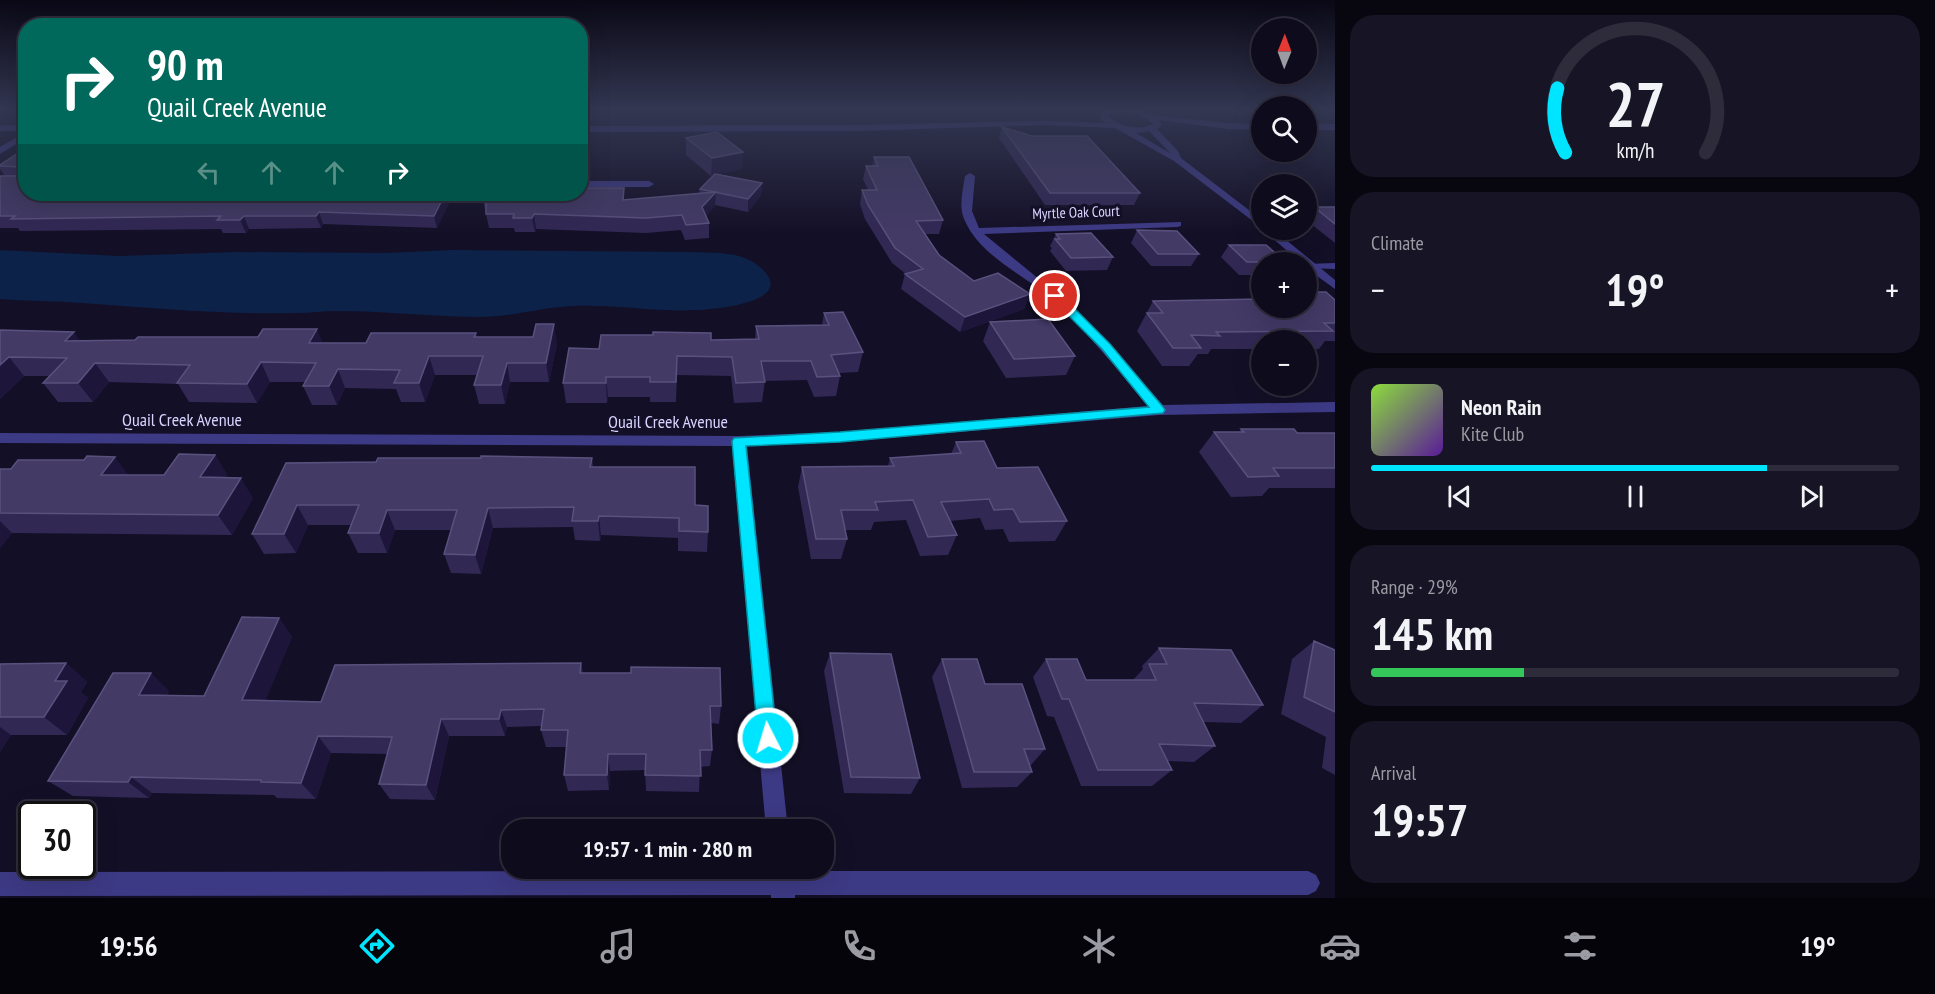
<!DOCTYPE html>
<meta charset="utf-8">
<style>
:root{--surface:#0e0b1c;--page:#171425;--text:#f1f3f6;--muted:#9b9ba3;--line:#2e2b3b;--accent:#00e5ff}
body{margin:0;font-family:"PT Sans Narrow",sans-serif;background:var(--page);color:var(--text);height:100vh;display:flex;flex-direction:column;font-size:22px;white-space:nowrap}
*{box-sizing:border-box;margin:0}
p{font-size:20px;color:var(--muted)}
.icon{flex:none;width:33px;height:33px;fill:none;stroke:currentColor;stroke-width:2;stroke-linecap:round;stroke-linejoin:round}
.map{position:relative;flex:1;overflow:hidden}
.details{display:flex;flex-direction:column;gap:15px;padding:15px;background:#08060f;width:600px}
.details>*{flex:none}
.guide{position:absolute;left:18px;top:18px;width:570px;height:183px;border-radius:24px;box-shadow:0 6px 24px #0002,0 0 0 2px var(--line);background:#00695c;color:#fff;overflow:hidden}
.needle{width:39px;rotate:1deg}
.controls{position:absolute;left:1251px;top:18px;display:grid;gap:12px}
.controls a{display:grid;place-items:center;width:66px;height:66px;border-radius:50%;background:var(--surface);box-shadow:0 6px 24px #0002,0 0 0 2px var(--line);font-size:30px}
.speed{position:absolute;left:18px;top:801px;display:flex;gap:12px;font-size:30px;font-weight:700;text-align:center}
.speed>*{display:grid;place-content:center;width:78px;height:78px;border-radius:50%;background:var(--surface);box-shadow:0 6px 24px #0002,0 0 0 2px var(--line);line-height:1}
.speed .limit{border:3px solid #111;border-radius:9px;background:#fff;color:#111}
.pin{position:absolute;display:grid;place-items:center;width:51px;height:51px;color:#fff;margin:-26px;border:3px solid #fff;border-radius:50%;box-shadow:0 2px 6px #0007}
.me{position:absolute;width:66px;margin:-33px;rotate:355deg;stroke-linejoin:round;filter:drop-shadow(0 0 4px #0008)}
.turn{display:flex;align-items:center;gap:21px;height:126px;padding:0 30px;font-size:27px}
.turn .icon{width:78px;height:78px;stroke-width:2.5}
.turn b{display:block;font-size:42px;line-height:51px}
.lanes{display:flex;align-items:center;height:57px;padding:0 30px;background:#0003;justify-content:center;gap:30px;direction:ltr}
.lanes .off{opacity:.35}
.big{font-size:45px;font-weight:700;line-height:1.1}
.details .widget{flex:1;display:flex;flex-direction:column;justify-content:center;gap:9px;min-width:0;padding:0 21px;border-radius:24px;background:var(--page)}
.details .dial{align-items:center;gap:0}
.dial svg{height:156px;overflow:visible;fill:none;stroke:var(--line);stroke-width:7;stroke-linecap:round;text-anchor:middle}
.dial text{fill:var(--text);stroke:none}
.song{display:flex;align-items:center;gap:18px}
.cover{width:72px;height:72px;border-radius:9px;background:linear-gradient(135deg,hsl(90 70% 55%),hsl(270 70% 35%))}
.played{height:6px;border-radius:3px;background:linear-gradient(90deg,var(--accent) 75%,var(--line) 75%)}
.keys{display:flex;justify-content:space-around;direction:ltr}
.heat{display:flex;justify-content:space-between;align-items:center;font-size:33px;direction:ltr}
.charge{height:9px;border-radius:4px;background:linear-gradient(90deg,#34c759 29%,var(--line) 0)}
.trip{position:absolute;left:501px;top:819px;width:333px;height:60px;border-radius:24px;background:var(--surface);box-shadow:0 6px 24px #0002,0 0 0 2px var(--line);font-weight:700;line-height:60px;text-align:center}
.menu{display:flex;height:96px;justify-content:space-around;align-items:center;background:#06040b;color:var(--muted)}
.menu .icon{width:42px;height:42px}
.menu .on{color:var(--accent)}
.menu b{font-size:27px;color:var(--text)}
main{display:flex;flex:1;min-height:0}
.map>svg:first-child{display:block}
.water{fill:#0c2248}
.lines{fill:none;stroke-linecap:round;stroke-linejoin:round}
.minor{fill:#3d3a85;fill-rule:evenodd}
.tertiary{fill:#3d3a85;fill-rule:evenodd}
.wall{fill:#312854}
.shaded-wall{fill:#1d163a}
.building{fill:#433a66;stroke:#5a527e;stroke-width:1.5}
.route{fill:#00e5ff;stroke:#0095a6;stroke-width:1.5}
.labels{text-anchor:middle;dominant-baseline:central;stroke-width:6;stroke-linejoin:round;paint-order:stroke}
.far-street-label{font-size:15px;fill:#d9d4ff;stroke:#130f26}
.street-label{font-size:18px;fill:#d9d4ff;stroke:#130f26}
</style>
<main>
<div class="map">
<svg width="1335" height="898" viewBox="0 0 1335 898">
<rect width="100%" height="100%" fill="#130f26"/>
<path class="water" d="M0,250L119,256L236,252L384,253L452,250L690,252C710,253 739,251 756,264C800,297 733,307 710,309C665,314 619,304 574,306C541,307 509,318 475,317C428,316 382,311 335,311C323,311 311,313 299,313C226,315 154,308 81,303C54,301 27,301 0,299Z"/>
<g class="lines">
<path class="minor" d="M26,132V138L0,154V147Z
M970,173L975,176L972,211L979,228L1181,222V226L1177,227L984,234L1074,308L1163,405L1335,402V412L1159,415L840,442L747,446L788,830H766L732,446L0,443V433L739,436L840,432L1148,406C1118,370 1088,333 1053,300C1025,275 981,257 965,221C958,207 963,190 965,176Z
M580,181H649L654,184L649,187H580Z
M1335,263V269L1306,268L1307,264Z
M769,868H793V871H1308L1316,875L1320,883L1316,891L1308,895H795V898H771V895L0,896V872L769,871Z"/>
<path class="tertiary" d="M1107,109H1133L1153,115L1228,123L1262,124V130L1228,129L1159,120L1162,125L1157,129L1178,151L1181,158L1262,220V228L1174,161L1115,128L1045,125L859,131L580,132V126L859,125L1045,121L1105,123L1099,116ZM1112,113C1127,112 1142,113 1153,124C1138,131 1120,127 1108,116ZM1149,131L1170,153L1136,133Z
M1306,124H1335V130H1306Z
M0,125H26V131H0Z
M1263,230H1274L1335,280V289L1306,268V262H1300Z"/>
</g>
<path class="wall" d="M1002,127L1140,193L1134,205H1045L999,138Z
M686,138L743,152L742,169L718,174L762,183L761,195L748,212L715,205V206L706,216L709,223V238L685,240L681,230L646,233L536,229L535,232H515L514,228H489L483,200L509,197L625,200L699,194L700,189L713,175L711,176L686,155Z
M874,157L943,220L939,234H925L939,255L974,281L1030,294L1024,309L960,332L901,289L905,274H906L892,263L865,219L860,204L862,190H868L863,179L866,166H872Z
M0,165L453,194L437,228L323,224L321,228L249,229L246,233H223L221,229L20,231L18,228H0V176H5L0,169Z
M1314,207H1335V243L1306,220Z
M1137,230L1199,254L1191,266H1151L1131,243Z
M1056,234L1113,257L1107,270L1066,271L1050,251L1052,248L1050,246Z
M1229,245L1262,262V275H1239L1221,257Z
M1335,300V341H1325L1319,349H1306V340H1262V349H1211L1208,354H1198L1189,366H1162L1137,331L1153,301Z
M824,313L863,352L858,372L839,373L840,376L836,396L814,397L807,380L765,381L762,402L734,403L731,376L677,375L676,402H650V397H608L607,403H566L563,383L599,349L711,340L755,339L756,326L822,325Z
M990,322L1075,356L1066,375L1006,378L983,341Z
M0,330L80,341L366,343L476,333L477,337L557,343L549,382H510L505,404H479L474,385L477,375H435L425,402H401L396,389L345,388L337,405H312L303,386L306,382H270L257,403L189,402L178,384L109,382L93,402H58L43,383L49,376H24L0,399Z
M1241,429L1297,433H1335V488H1269L1262,496L1231,497L1199,452L1214,432H1239Z
M956,442L997,468L1067,521L1055,541L1009,542L1003,529L985,530L980,518L950,521L957,535L948,555L920,556L906,520L874,522L871,530H845L847,539L841,559H811L798,487L802,467L888,466L890,458L951,454Z
M215,455L227,475L225,478L253,498L232,535L12,533L0,548V469L129,475H164Z
M592,458L593,467L695,505L708,532L707,552L678,551V538L601,535L600,541L575,540L573,527L493,528L481,574L451,573L444,554L451,530H395L387,553H358L348,533L351,525H308L296,553L264,554L252,534L286,463Z
M279,618L292,637L265,701L321,702L581,663L583,673L721,706L719,724L711,723L712,750L710,766L700,767L699,792L646,791L645,770L610,771L609,790L568,791L564,775L567,747H546L541,730V726L507,727L505,736H449L435,800L390,799L379,784L387,754L331,753L316,799L277,798L274,795L152,793L149,798L73,796L48,781L169,691L167,695L204,696Z
M1314,641L1335,650V775L1322,768L1326,737L1281,714L1292,659Z
M1159,648L1263,705L1241,723L1203,722L1215,746L1194,762L1167,761L1172,770L1152,786H1081L1054,717L1047,716L1033,677L1046,659L1086,680H1133L1143,669L1142,666Z
M830,653L920,778L911,794L844,793L824,671Z
M942,659L985,684L1045,749L1031,765H1029L1032,772L1017,787L962,788L932,677Z
M66,663L87,682L81,692L88,698L67,735H11L0,752V664Z"/>
<path class="shaded-wall" d="M743,152L742,169L711,176L712,158Z
M762,183L761,195L748,212V199Z
M716,192L715,206L701,222L702,207Z
M445,194H453L437,228L434,216Z
M504,194H510L505,211L503,197Z
M319,212L323,224L321,228L316,216Z
M534,214L536,229L535,232L532,218Z
M244,216L249,229L246,233L240,220Z
M1030,294L1024,309L960,332L965,317Z
M554,324L557,343L549,382L546,363Z
M317,329L325,348L309,343Z
M74,332L87,351L65,341Z
M429,356L435,375L425,402L419,383Z
M9,357L24,376L0,399V365Z
M261,362L270,382L257,403L247,384Z
M95,363L109,382L93,402L78,383Z
M507,363L510,382L505,404L501,385Z
M338,369L345,388L337,405L329,386Z
M606,377L608,397L607,403L606,383Z
M215,455L227,475L213,497L200,477Z
M115,457L130,477L101,475Z
M241,478L253,498L232,535L218,515Z
M297,505L308,525L296,553L284,534Z
M488,508L493,528L481,574L475,555Z
M387,510L395,530L387,553L379,533Z
M599,516L601,535L600,541L598,521Z
M0,521L12,533L0,548Z
M279,618L292,637L258,718L242,700Z
M66,663L87,682L81,692L88,698L67,735L44,717L55,681Z
M151,673L169,691L158,713L139,695Z
M501,710L507,727L505,736L499,719Z
M441,719L449,736L435,800L426,785Z
M0,727L11,735L0,752Z
M318,736L331,753L316,799L301,783Z
M608,754L610,771L609,790L607,775Z
M131,777L152,793L149,798L128,782Z"/>
<path class="building" d="M1002,127L1032,136H1087L1140,193H1050Z
M717,132L743,152L712,158L686,138Z
M26,148V194H445L434,216L319,212L316,216H244L240,220H217L221,216L11,219L15,216H0V176H18L21,174L20,167L0,166V165Z
M874,157H909L943,220L916,221L939,255L974,281L998,273L1030,294L965,317L905,274L923,269L895,248L868,205L862,190H877L866,166H878Z
M715,174L762,183L748,199L700,189Z
M580,188H624L623,200L716,192L702,207L709,223L686,225L682,215L646,218L534,214L532,218H513L514,214H486V200H483L485,194H504L503,197H552L553,194H580Z
M1314,207H1335V224Z
M1137,230L1177,231L1199,254H1158Z
M1091,233L1113,257L1071,258L1055,239H1060L1056,234Z
M1229,245H1266L1286,262H1247Z
M1306,292H1326L1335,300V323H1324L1333,331L1216,332L1220,336L1191,335L1201,348H1173L1147,313H1163L1153,301L1262,299V308H1306Z
M843,312L863,352L831,355L840,376L817,377L811,361H761L765,382L736,383L732,357L677,356L676,382H650V377H606V383H563L569,348L599,349L601,335H653V332L711,333V340L759,339L756,326L829,325L824,313Z
M1048,319L1075,356L1014,359L990,322Z
M536,324H554L546,363H507L501,385H474L483,356H429L419,383H394L400,370L338,369L329,386H303L316,363L261,362L247,384L177,383L190,365L95,363L78,383H43L67,358L9,357L0,365V330L74,332L65,341L135,340L138,337H258L263,329H317L309,343H366L371,333H476L474,337H533Z
M1241,429H1294L1297,433H1335V468H1273L1279,476L1248,477L1214,432H1244Z
M984,441L997,468L1038,467L1067,521L1020,522L1013,509L994,510L989,499L941,502L957,535L928,537L913,500L875,502L878,510H841L847,539H816L802,467L894,466L890,458L961,453L956,442Z
M179,454L215,455L200,477L241,478L218,515L0,513V469H11L18,460H84L87,456L115,457L101,475H164Z
M481,456L592,458L590,467H695V505L708,506V532L679,531V518L599,516L598,521H572L574,507L488,508L475,555L444,554L457,510H387L379,533H348L359,505H297L284,534H252L286,463L376,462L378,458H481Z
M242,617L279,618L242,700L321,702L335,665L581,663L580,673H631V667L720,668L721,706H710L712,750H700L701,776L645,775L646,754H608L607,775H564L568,730H541L544,709L501,710L499,719H441L426,785L379,784L392,737L318,736L301,783L261,782V780L131,777L128,782L48,781L113,673H151L139,695L204,696Z
M1314,641L1335,650V712L1304,697Z
M1159,648L1231,650L1263,705L1194,703L1215,746L1159,744L1172,770H1098L1069,699H1062L1046,659H1077L1086,680H1156L1149,664H1167Z
M830,653L891,654L920,778L851,777Z
M942,659H977L985,684H1022L1045,749H1024L1032,772H974Z
M66,663L55,681H67L44,717H0V664Z"/>
<linearGradient id="sky" x2="0" y2="1"><stop stop-color="#0a0815"/><stop offset="0.47" stop-color="#333752"/><stop offset="1" stop-color="#333752" stop-opacity="0"/></linearGradient>
<rect width="1335" height="234" fill="url(#sky)"/>
<path class="route" d="M1055,292L1059,293L1110,344L1163,407L1165,410L1163,413L840,442L746,446L777,738L775,745L768,748L761,745L758,738L732,441L734,438L840,432L1149,407L1102,349L1051,298V293Z"/>
<g class="labels">
<g class="far-street-label">
<text transform="translate(1076 212) rotate(-2)">Myrtle Oak Court</text>
</g>
<g class="street-label">
<text x="182" y="419">Quail Creek Avenue</text>
<text x="668" y="421">Quail Creek Avenue</text>
</g>
</g>
</svg>
<div class="controls">
<a><svg class="needle" viewBox="-14 -14 28 28"><path d="M0-13l5 13h-10z" fill="#e53935"/><path d="M0 13l5-13h-10z" fill="#9b9ba3"/></svg></a>
<a><svg class="icon" aria-label="search" viewBox="0 0 24 24"><circle cx="10" cy="10" r="6"/><path d="M15 15l6 6"/></svg></a>
<a><svg class="icon" aria-label="layers" viewBox="0 0 24 24"><path d="M12 4l9 5-9 5-9-5zM3 14l9 5 9-5"/></svg></a>
<a>+</a>
<a>−</a>
</div>
<div class="speed"><div class="limit">30</div></div>
<div class="pin" style="left:1055px;top:296px;background:#d93025"><svg class="icon" aria-label="arrive" viewBox="0 0 24 24"><path d="M6 21V4h12l-3 4 3 4H6"/></svg></div>
<svg class="me" style="left:768px;top:738px" viewBox="-20 -20 40 40"><circle r="17" fill="#00e5ff" stroke="#fff" stroke-width="3"/><path d="M0-11L8 9 0 5-8 9z" fill="#fff"/></svg>
<div class="trip">19:57 · 1 min · 280 m</div>
<div class="guide">
<div class="turn"><svg class="icon" aria-label="right" viewBox="0 0 24 24"><path d="M7 20v-9h11M14 6l5 5-5 5"/></svg><div><b>90 m</b>Quail Creek Avenue</div></div>
<div class="lanes"><svg class="icon off" aria-label="left" viewBox="0 0 24 24"><path d="M17 20v-9H6M10 6l-5 5 5 5"/></svg><svg class="icon off" aria-label="ahead" viewBox="0 0 24 24"><path d="M12 20V5M6 11l6-6 6 6"/></svg><svg class="icon off" aria-label="ahead" viewBox="0 0 24 24"><path d="M12 20V5M6 11l6-6 6 6"/></svg><svg class="icon" aria-label="right" viewBox="0 0 24 24"><path d="M7 20v-9h11M14 6l5 5-5 5"/></svg></div>
</div>
</div>
<section class="details">
<div class="widget dial"><svg viewBox="0 0 100 80">
<path d="M14 69A42 42 0 1 1 86 69"/>
<path d="M14 69A42 42 0 0 1 10 36" stroke="#00e5ff"/>
<text x="50" y="56" font-size="32" font-weight="700">27</text>
<text x="50" y="72" font-size="11">km/h</text>
</svg></div>
<div class="widget"><p>Climate</p>
<div class="heat"><a>−</a><b class="big">19°</b><a>+</a></div>
</div>
<div class="widget">
<div class="song"><i class="cover"></i><div><b>Neon Rain</b><p>Kite Club</p></div></div>
<div class="played"></div>
<div class="keys"><svg class="icon" aria-label="previous" viewBox="0 0 24 24"><path d="M18 5L8 12l10 7zM5 5v14"/></svg><svg class="icon" aria-label="pause" viewBox="0 0 24 24"><path d="M8 5v14M16 5v14"/></svg><svg class="icon" aria-label="next" viewBox="0 0 24 24"><path d="M6 5l10 7-10 7zM19 5v14"/></svg></div>
</div>
<div class="widget"><p>Range · 29%</p><b class="big">145 km</b><div class="charge"></div></div>
<div class="widget"><p>Arrival</p><b class="big">19:57</b></div>
</section>
</main>
<nav class="menu">
<b>19:56</b>
<svg class="icon on" aria-label="directions" viewBox="0 0 24 24"><path d="M12 3l9 9-9 9-9-9zM9 14v-3h6M13 9l2 2-2 2"/></svg>
<svg class="icon" aria-label="music" viewBox="0 0 24 24"><path d="M9 18V5l10-2v13"/><circle cx="6" cy="18" r="3"/><circle cx="16" cy="16" r="3"/></svg>
<svg class="icon" aria-label="phone" viewBox="0 0 24 24"><path d="M5 4h4l2 5-3 2q2 4 5 5l2-3 5 2v4C11 20 4 13 5 4z"/></svg>
<svg class="icon" aria-label="climate" viewBox="0 0 24 24"><path d="M12 3v18M4 7l16 10M4 17L20 7"/></svg>
<svg class="icon" aria-label="car" viewBox="0 0 24 24"><path d="M5 17H2v-5l4-1 3-4h7l3 4 3 1v5h-3M9 17h6M6 11h13"/><circle cx="7" cy="17" r="2"/><circle cx="17" cy="17" r="2"/></svg>
<svg class="icon" aria-label="filters" viewBox="0 0 24 24"><path d="M4 7h16M4 17h16"/><circle cx="9" cy="7" r="2"/><circle cx="15" cy="17" r="2"/></svg>
<b>19°</b>
</nav>
